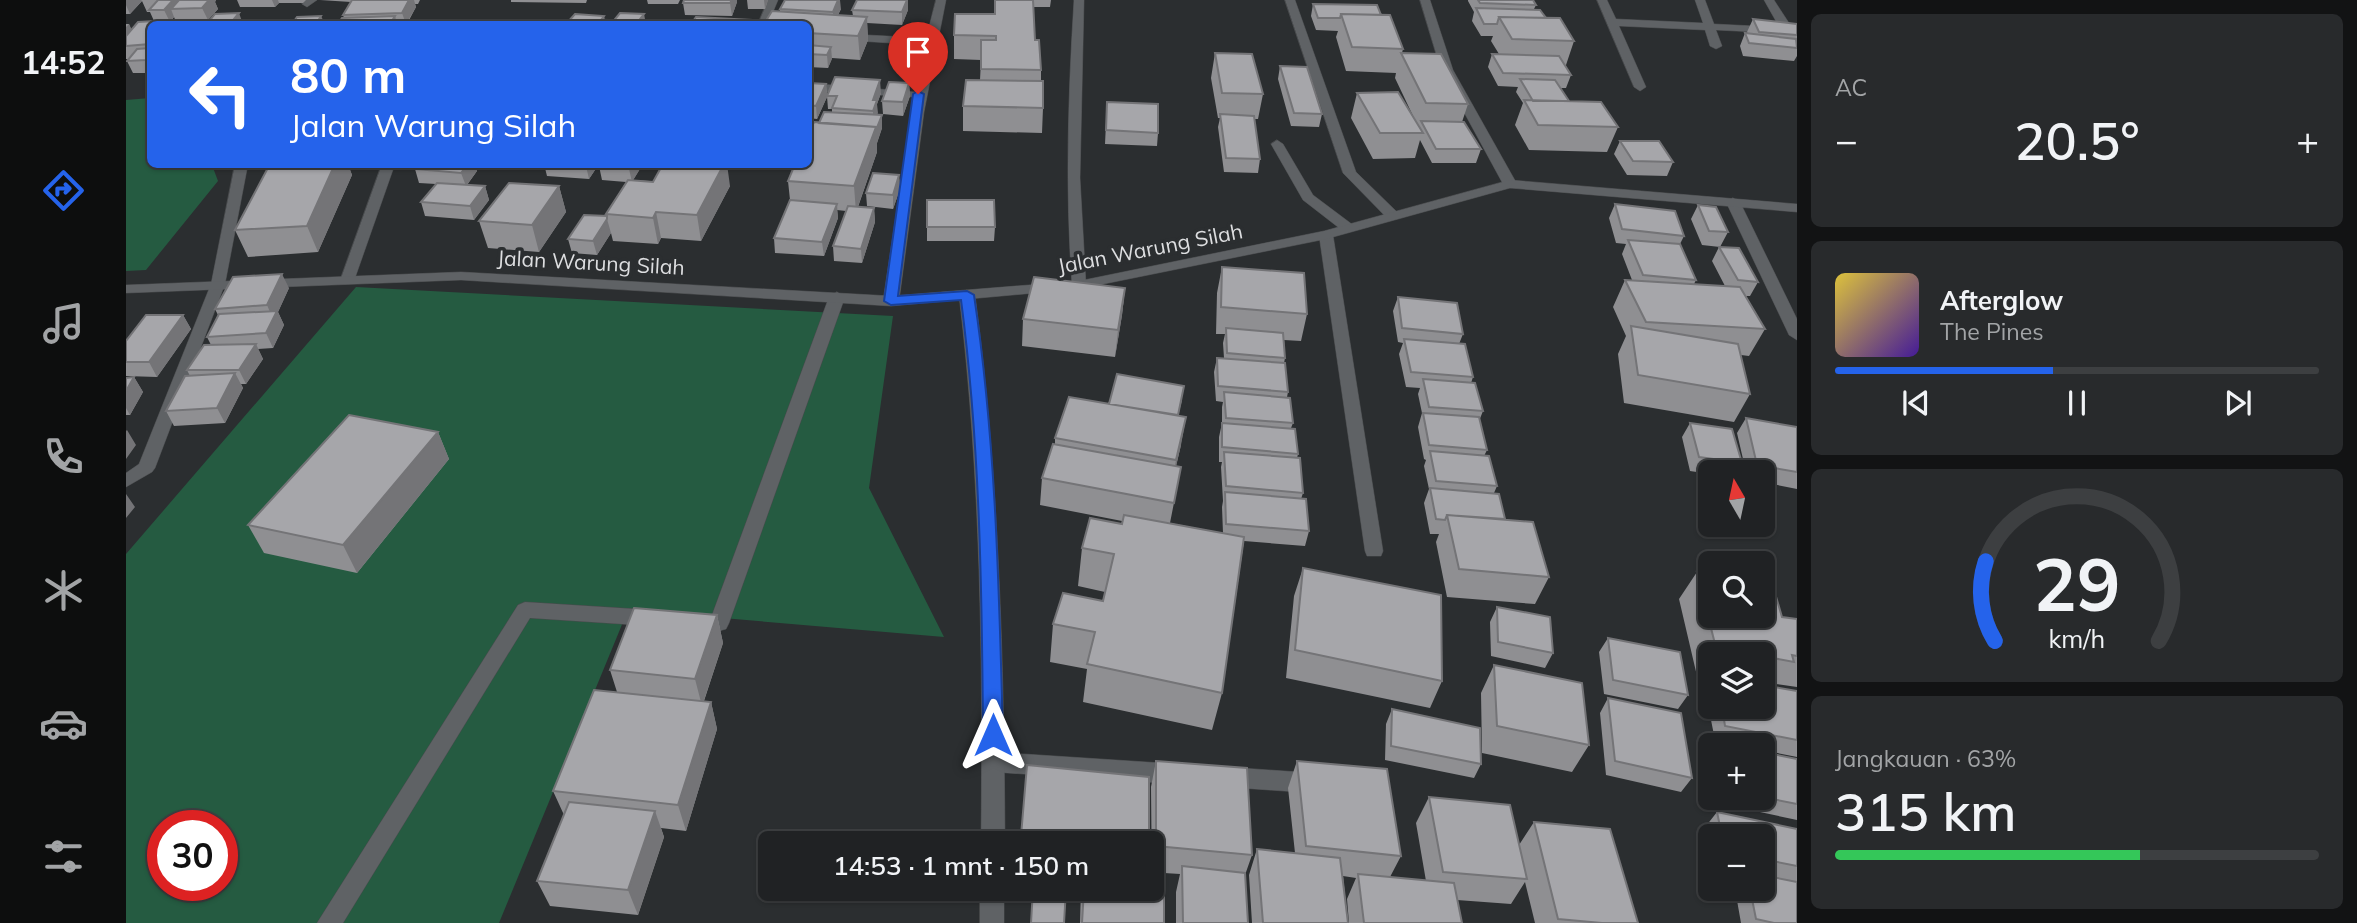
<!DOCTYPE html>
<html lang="id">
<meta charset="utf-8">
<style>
:root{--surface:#202224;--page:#282a2c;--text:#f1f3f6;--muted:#a2a4a6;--line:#3d3f41;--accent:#2563eb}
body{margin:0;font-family:Mulish,sans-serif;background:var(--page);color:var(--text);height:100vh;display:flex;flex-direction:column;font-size:26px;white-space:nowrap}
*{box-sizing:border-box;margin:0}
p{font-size:23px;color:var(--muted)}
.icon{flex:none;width:38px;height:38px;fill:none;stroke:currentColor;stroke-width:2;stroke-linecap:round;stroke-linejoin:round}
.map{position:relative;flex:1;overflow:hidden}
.panel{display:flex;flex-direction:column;gap:14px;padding:14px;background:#121314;width:560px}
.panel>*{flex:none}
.guide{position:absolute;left:21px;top:21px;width:665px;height:147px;border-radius:10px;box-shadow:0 2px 5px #0004,0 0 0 2px var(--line);background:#2563eb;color:#fff;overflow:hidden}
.needle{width:46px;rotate:351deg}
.buttons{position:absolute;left:1572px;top:460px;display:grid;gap:14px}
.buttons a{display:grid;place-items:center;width:77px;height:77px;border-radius:10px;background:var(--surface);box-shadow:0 2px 5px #0004,0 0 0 2px var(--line);font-size:35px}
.speed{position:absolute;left:21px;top:810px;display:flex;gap:14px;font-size:35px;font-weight:700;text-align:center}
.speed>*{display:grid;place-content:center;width:91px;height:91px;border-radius:50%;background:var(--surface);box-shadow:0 2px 5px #0004,0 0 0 2px var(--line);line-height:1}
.speed .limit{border:10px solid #d22;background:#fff;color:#111}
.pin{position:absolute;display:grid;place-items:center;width:60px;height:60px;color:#fff;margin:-72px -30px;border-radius:50% 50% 50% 0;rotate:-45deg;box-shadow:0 0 7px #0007}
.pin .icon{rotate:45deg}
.me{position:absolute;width:77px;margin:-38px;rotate:0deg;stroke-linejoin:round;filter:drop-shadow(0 0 5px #0008)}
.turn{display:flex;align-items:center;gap:24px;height:147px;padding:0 28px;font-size:32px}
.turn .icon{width:91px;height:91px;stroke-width:2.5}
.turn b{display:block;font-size:49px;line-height:60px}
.big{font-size:52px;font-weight:600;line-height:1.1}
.panel .card{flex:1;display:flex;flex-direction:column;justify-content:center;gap:10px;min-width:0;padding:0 24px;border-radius:10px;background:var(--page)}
.panel .dial{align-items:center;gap:0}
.dial svg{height:182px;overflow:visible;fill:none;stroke:var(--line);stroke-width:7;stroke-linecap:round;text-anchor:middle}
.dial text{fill:var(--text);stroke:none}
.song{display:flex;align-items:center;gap:21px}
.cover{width:84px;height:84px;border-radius:10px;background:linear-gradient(135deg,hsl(50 70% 55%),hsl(260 70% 35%))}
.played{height:7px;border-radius:4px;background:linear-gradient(90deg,var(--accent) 45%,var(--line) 45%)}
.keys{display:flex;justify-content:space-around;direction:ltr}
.heat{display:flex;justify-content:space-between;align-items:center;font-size:38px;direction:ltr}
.charge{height:10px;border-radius:5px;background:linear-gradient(90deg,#34c759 63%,var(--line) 0)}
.trip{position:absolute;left:632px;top:831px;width:406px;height:70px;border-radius:10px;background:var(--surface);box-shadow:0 2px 5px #0004,0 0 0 2px var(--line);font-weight:600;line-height:70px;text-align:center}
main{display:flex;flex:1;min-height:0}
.menu{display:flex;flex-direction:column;width:126px;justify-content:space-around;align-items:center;background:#0d0e0e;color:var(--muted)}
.menu .icon{width:49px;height:49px}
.menu .selected{color:var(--accent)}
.menu b{font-size:32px;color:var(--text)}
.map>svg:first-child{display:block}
.green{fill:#255b41;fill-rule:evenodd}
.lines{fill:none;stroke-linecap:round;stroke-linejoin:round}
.service-casing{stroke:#484a4c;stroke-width:1}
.minor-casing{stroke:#484a4c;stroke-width:1}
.tertiary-casing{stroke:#484a4c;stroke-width:1}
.service{fill:#5f6265;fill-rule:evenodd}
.minor{fill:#5f6265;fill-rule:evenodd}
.tertiary{fill:#5f6265;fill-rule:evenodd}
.wall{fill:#8f8f92}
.shaded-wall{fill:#747477}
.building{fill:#a6a6aa;stroke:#747477;stroke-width:2}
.route{fill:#2563eb;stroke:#184099;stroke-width:2}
.labels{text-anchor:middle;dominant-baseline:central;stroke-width:7;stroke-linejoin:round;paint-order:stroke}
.street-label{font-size:21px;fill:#dddee0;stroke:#2b2e30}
</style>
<main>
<nav class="menu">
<b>14:52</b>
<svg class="icon selected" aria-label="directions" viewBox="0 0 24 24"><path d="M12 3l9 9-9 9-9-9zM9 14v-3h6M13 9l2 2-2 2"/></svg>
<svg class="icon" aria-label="music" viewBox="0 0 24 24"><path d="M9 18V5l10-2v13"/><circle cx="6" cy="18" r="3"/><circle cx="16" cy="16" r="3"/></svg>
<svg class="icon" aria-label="phone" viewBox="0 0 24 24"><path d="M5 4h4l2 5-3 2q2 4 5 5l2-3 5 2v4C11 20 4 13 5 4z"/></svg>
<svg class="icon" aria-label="climate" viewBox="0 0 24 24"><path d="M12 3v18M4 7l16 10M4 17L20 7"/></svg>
<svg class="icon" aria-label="car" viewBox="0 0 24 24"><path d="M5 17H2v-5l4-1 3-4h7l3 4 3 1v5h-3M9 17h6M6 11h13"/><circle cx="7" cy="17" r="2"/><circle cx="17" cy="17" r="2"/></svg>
<svg class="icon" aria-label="filters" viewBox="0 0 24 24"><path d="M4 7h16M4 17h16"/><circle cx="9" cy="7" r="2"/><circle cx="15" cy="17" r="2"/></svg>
</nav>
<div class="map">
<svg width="1671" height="923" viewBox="0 0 1671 923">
<rect width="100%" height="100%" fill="#2b2e30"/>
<path class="green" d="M24,98V164L86,165L92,181L20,270L0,271V100Z
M230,287L767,316L743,488L818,637L502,610L373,923H0V554ZM37,826H96V886H37Z"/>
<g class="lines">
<defs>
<path id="service" d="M1471,0H1481L1490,19L1577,23L1569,0H1579L1588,24L1649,27L1651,23L1638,0H1648L1663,23L1659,30L1651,33L1590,30L1596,46L1590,49L1584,46L1579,30L1493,26L1520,87L1514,91L1508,87Z
M1151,140L1157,144L1187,195L1227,225V231H1217L1177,200L1145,144Z
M867,752L1051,764L1059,767L1062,774L1059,781L1051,784L867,772L859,769L856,762L859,755Z
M1100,767L1187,773L1195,776L1198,783L1195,790L1187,793L1100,787L1092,784L1089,777L1092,770Z"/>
<path id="minor" d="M179,0H191L181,7L176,4Z
M642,0H652L642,24H632Z
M810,0H820L798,112L773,301L765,306L757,301L788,97L682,91V83L789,92L798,45L682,38V32L800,38Z
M948,0H958L954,178L960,285L953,289L946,285C939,190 942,95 948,0Z
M1159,0H1169L1230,172L1271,212V218H1261L1217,173Z
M1294,0H1304L1327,70L1391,184L1389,187L1384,188L1377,184L1315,70Z
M457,18L510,21L516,24L453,23L451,21Z
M109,164H122L99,284L29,468L26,472L0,487V473L13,464L85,284Z
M256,164H269L229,278L227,281H217L215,278Z
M1607,198L1614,202L1671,319V340L1663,335L1600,202Z
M1200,231L1207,235L1257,551L1255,556H1241L1239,551L1193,235Z
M841,290L849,295C873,477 878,660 879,844H855C857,660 855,478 833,295Z
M711,292L719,297L603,623L600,629L593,631L561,627L558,621L561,615H586L703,297Z
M399,602L526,610L533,612L536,618L533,624L526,626L404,618L217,923H191L392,605Z
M854,889H878V923H854Z"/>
<path id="tertiary" d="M1384,180L1671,204V212L1384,188L1200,239L953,289L765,306L335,280L0,293V285L335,272L765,296L953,281L1198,231Z"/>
</defs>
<use href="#service" class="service-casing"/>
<use href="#minor" class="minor-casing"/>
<use href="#tertiary" class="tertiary-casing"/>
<use href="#service" class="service"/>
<use href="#minor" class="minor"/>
<use href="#tertiary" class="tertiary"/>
</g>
<path class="wall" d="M0,0H90L89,2L92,9L82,20L50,22L48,17L46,20L48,24H24V73H7L1,61L2,59H0V24H3L5,30L28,21L24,12H21L16,1L4,14H0Z
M111,0H180L177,3H153L149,7H114Z
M194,0H294L292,4H289L290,7L281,24H212L218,18L217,15L225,2Z
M385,0H461L460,3L385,2Z
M521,0H554L552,4H522Z
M621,0H642L639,9H622Z
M869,0H925L924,7H907L909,40L915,70V81L917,108L916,133L837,131V106L854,80L855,60L828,59V35L868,14Z
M1342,0H1407L1410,5L1408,9L1448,41L1440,65H1438L1445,75L1440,88H1434L1443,101L1492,127L1481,152L1403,150L1389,125L1397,103L1390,92L1392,87L1372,86L1362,67L1366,54H1373L1365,41L1367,36H1355L1346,21L1348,12L1342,1Z
M611,2L606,16L559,15L557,3Z
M1187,4L1255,15L1277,49L1276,53L1342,104L1336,122L1355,149L1350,163H1306L1294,140L1289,158L1247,159L1225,118L1231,93L1288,118L1269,78L1270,73L1220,71L1210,37L1212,31L1190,30L1185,16Z
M654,9H715L712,15L727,16L726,10H782L776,25L741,23L742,40L734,60L706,58L702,68L682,67V24L654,11Z
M1627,19L1671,24V56L1668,61L1617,56L1614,46L1619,33L1622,34L1621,32Z
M1089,53L1137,94L1132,119H1128L1134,159L1132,173L1098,172L1092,127L1094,118H1092L1085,78Z
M1154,66L1196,114L1193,127L1165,126L1152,79Z
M682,83L700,84L701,97L691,119L682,118Z
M783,83L784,96L777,116L757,114L756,101Z
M755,93L751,104V115H756V128L751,143V152L732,207L748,208L749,222L736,263L708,261L707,246L720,211L711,210L712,218L698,256L649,253L648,238L664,200L662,181L693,123L706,112V109H702L701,96Z
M981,102L1032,133L1031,146L979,144Z
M1494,141L1547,162L1541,176L1501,175L1488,154Z
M144,164H227L224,170L226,175L192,252L122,257L109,230Z
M293,164H349L351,171L341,185L359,186L363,200L348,220L299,216L295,202L310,184L293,183L289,169Z
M418,164H473L463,179L421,176Z
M474,164H517L507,180L604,186L575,241L535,238L532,244L487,241L485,233L471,255L446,253L442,239L481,216L480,214L500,182L476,180L473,166Z
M773,175L774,189L767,209L741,206L740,193Z
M433,186L440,212L413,252L362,248L353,221Z
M801,200L869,227L868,241H801Z
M1489,204L1558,236L1554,244L1570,280L1568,284L1599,286L1586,261L1593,247L1632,282L1624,296H1620L1639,329L1623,356L1615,355L1624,394L1608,422L1498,403L1492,354L1500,336L1487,307L1499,280H1506L1496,254L1500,244L1490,243L1483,218Z
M1572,205L1602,232L1594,247L1576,245L1565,219Z
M1096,267L1181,314L1175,341L1158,340L1159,358L1158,363L1162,392L1161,397L1167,423L1165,428L1172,454L1171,458L1177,493L1175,499L1183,531L1179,546L1118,541L1096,693L1086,730L957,702L961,669L924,662L927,624L977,601L979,592L952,586L956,548L996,524V521L914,505L916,478L929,445V438L983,404L1056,400L1052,416L1055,445L1050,466L1055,467L1044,523L1097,533L1096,507L1097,501L1095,467L1096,462H1093V437L1096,423V407L1097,402L1090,401L1088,372L1091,358H1098L1097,343L1099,334H1090L1091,293Z
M163,288L152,312L158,325L147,348L132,349L137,359L120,384H115L117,388L99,423L48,426L40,411L64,376L61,370L85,345L81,337L92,315L89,309Z
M999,288L996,315L989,357L896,346L897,319Z
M1272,297L1337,334L1333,344L1347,377L1345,383L1357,411L1353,421L1361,450L1358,456L1371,486L1368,493L1379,519L1423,577L1409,604L1321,597L1310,542L1313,534H1304L1298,503L1303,489L1298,466L1300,460L1298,459L1292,427L1296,413L1292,394L1294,388L1280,387L1273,354L1277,343L1272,342L1267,311Z
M57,315L65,329L31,377L0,376V341Z
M8,377L17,392L4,415H0V378Z
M1620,418L1671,427V489L1636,482V472H1620L1611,433Z
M1564,423L1616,463L1611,472H1584V474L1564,471L1556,437Z
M312,432L323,459L231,573L138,553L122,525Z
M1177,568L1316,681L1304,708L1160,678L1168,596Z
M1571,572L1656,617L1671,619V687L1650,684L1648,687L1671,691V757L1636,750V746H1616L1589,740L1579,690L1584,683V707H1636V654H1584V678L1571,676L1553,599Z
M1371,607L1427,653L1419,668L1365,656L1364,622Z
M591,615L597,643L578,701L585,702L591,729L560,831L535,828L538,837L512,915L424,906L411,881L438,815L427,791L491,692L484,670Z
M1482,638L1562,695L1552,709L1478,694L1473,652Z
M1368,665L1463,745L1446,772L1356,753L1355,693Z
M1482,698L1566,778L1555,792L1480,775L1474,713Z
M1266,709L1355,764L1348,778L1259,760L1260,724Z
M1585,741L1606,746H1584V798H1636V752L1671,759V820L1582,801L1574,755Z
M1030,761L1126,855L1119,875L1122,923H1050V892L1054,874L1038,873V923H954L955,889H1026L1025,787Z
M1171,761L1275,856L1264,877L1300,881L1290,823L1303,797L1393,845L1408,822L1512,923H1409L1399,882L1385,904L1331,900L1336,923H1223L1221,899L1230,878L1217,876L1222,923H1126L1123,875L1131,849L1169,853L1162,788Z
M901,765L1023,844H895Z
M1591,812L1671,829V923H1615L1609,889H1636V836H1584V847L1580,826Z"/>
<path class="shaded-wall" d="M0,0H15L16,1L4,14L0,5Z
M43,0H56L45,9L48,17L44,22L38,10Z
M79,0H90L89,2L92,9L82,20L76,8Z
M146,0H152L153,3L149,7Z
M283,0H288L290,7L280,24L276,13Z
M606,0H611V2L606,16L604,3Z
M638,0H642L639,9Z
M712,0H714L715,9L707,24V12Z
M781,0H782V10L776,25V12Z
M113,13L117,24H104Z
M518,14L520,24H510Z
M195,16L199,24H190Z
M269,16L271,24H264Z
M478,16L480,24H472Z
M741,17L742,40L734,60L732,36Z
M3,24L9,36L0,46V27Z
M705,47L706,59L702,68L701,55Z
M24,55V68L20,60Z
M754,80L755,93L751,104L752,113L747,124V100Z
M783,83L784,96L777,116V102Z
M700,84L701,97L691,119L690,106Z
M756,115V128L751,143V152L730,212L728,186L750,127Z
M209,164H222L226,175L192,252L181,226Z
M342,164H349L351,171L340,186L335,173Z
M461,164H473L463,179L460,166Z
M506,164H517L506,182L503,169Z
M598,164H601L604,186L575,241L571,215Z
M773,175L774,189L767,209V195Z
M359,186L363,200L348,220L344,206Z
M433,186L440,212L413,252L406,225Z
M711,204L712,218L698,256L696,242Z
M748,208L749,222L736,263L735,249Z
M530,212L535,238L532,244L527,218Z
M481,219L485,233L471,255L467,241Z
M156,274L163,288L152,312L158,325L147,348L140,333L147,319L141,305Z
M999,288L996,315L989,357L992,330Z
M57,315L65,329L31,377L23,362Z
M130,344L137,359L120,384L113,370Z
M109,373L117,388L99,423L91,408Z
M8,377L17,392L4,415L0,408V391Z
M1060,417L1055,445L1045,488L1050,460Z
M1,430L10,445L0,459V431Z
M312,432L323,459L231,573L217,545Z
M0,494L9,507L0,518Z
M591,615L597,643L576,706L569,679Z
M585,702L591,729L560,831L552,805Z
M529,811L538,837L512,915L502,890Z"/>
<path class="building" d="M32,0H47L38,10H23Z
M53,0H83L76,8L45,9Z
M226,0H283L276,13L217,15Z
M558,0H606L604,3H557Z
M659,0H712L707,12L654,9Z
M731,0H781L776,12L726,10Z
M869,0H907L909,40H913L915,70L855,69V40H870V36L828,35L829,14H869Z
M1352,0H1407L1410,5L1354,3Z
M1187,4L1251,5L1255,15L1215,14L1214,18H1192Z
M1350,8L1414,10L1420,18L1373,17L1371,24H1358Z
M646,11L741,17L732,36L682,33V24H638Z
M113,13L104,24H81L89,14Z
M494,13L518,14L510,24H485Z
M449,14L478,16L472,24H440Z
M1215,14L1264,15L1277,49L1226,47Z
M195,16L190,24H166L171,17Z
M269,16L264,24H212L216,18Z
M570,17L625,20L622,24H565Z
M1373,17L1434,18L1448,41L1386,39Z
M1627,19L1671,24V35L1633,32Z
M46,20L43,24H24V44L0,46V36L12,22Z
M521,21L542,22L540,24H518Z
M1619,33L1670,39L1671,48L1623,43Z
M682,45L705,47L701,55L682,54Z
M24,48V55L20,60L1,61L11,49Z
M1089,53L1126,54L1137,94L1096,93Z
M1275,53L1315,54L1342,104L1300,103Z
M1366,54L1433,56L1445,75L1377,73Z
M1154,66L1181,67L1196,114L1168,113Z
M709,77L754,80L747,100H751L747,111L706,108L711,96H701Z
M1394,79L1429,80L1443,101H1407Z
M840,80L917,81V108L837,106Z
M763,82L783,83L777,102L756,101Z
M682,83L700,84L690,106L682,105Z
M1272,92L1297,133H1254L1231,93Z
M1398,100L1475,102L1492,127L1412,125Z
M981,102L1032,104V133L980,130Z
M698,112L756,115L750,130V127L693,123Z
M1094,114L1128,116L1134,159L1100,158Z
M1295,121L1338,122L1355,149H1310Z
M688,122L750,127L728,186L662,181L669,164H682V135Z
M1494,141H1533L1547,162L1507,161Z
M144,164H209L181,226L109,230Z
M293,164H342L335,173L289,169Z
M474,164H506L503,169L473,166Z
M537,164H598L571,215L530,212L527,218L480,214L502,180L527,182Z
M747,173L773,175L767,195L740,193Z
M311,183L359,186L344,206L295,202Z
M383,183L433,186L406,225L353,221Z
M664,200L711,204L696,242L648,238Z
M801,200H868L869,227H801Z
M1489,204L1549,211L1558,236L1496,229Z
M1572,205L1590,207L1602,232L1583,231Z
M722,206L748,208L735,249L707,246Z
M458,215L481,216V219L467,241L442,239Z
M1502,240L1554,244L1570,280L1517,275Z
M1593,247L1613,248L1632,282L1612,280Z
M1096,267L1178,273L1181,314L1095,307Z
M156,274L141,305L89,309L107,277Z
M908,277L999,288L992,330L897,319Z
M1499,280L1614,287L1639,329L1520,322Z
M1272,297L1331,303L1337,334L1276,328Z
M151,311L140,333L81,337L93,314Z
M20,315H57L23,362H0V341Z
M1505,326L1612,344L1624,394L1512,375Z
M1100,328L1157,333L1159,358L1101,353Z
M1278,339L1339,344L1347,377L1285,372Z
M130,344L113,370H61L78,345Z
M1091,358L1159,363L1162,392L1092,386Z
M109,373L91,408L40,411L59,376Z
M991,374L1058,386L1052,415L983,404Z
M8,377L0,391V378Z
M1297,379L1349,383L1357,411L1303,407Z
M1098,392L1164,398L1167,423L1100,418Z
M943,397L1060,417L1050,460L929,438Z
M1297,413L1353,417L1361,450L1303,445Z
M223,415L312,432L217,545L122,525Z
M1620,418L1671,427V472L1631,465Z
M1096,423L1169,429L1172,454L1096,447Z
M1564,423L1606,429L1616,463L1573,457Z
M927,444L1055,467L1048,503L916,478Z
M1304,451L1363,456L1371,486L1310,481Z
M1098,452L1174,458L1177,493L1100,486Z
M1304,488L1373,494L1379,519L1321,515L1319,520L1310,519Z
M1099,492L1180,499L1183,531L1100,524Z
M998,515L1118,537L1096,693L961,664L969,632L927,624L937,593L977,601L988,554L956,548L964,518L996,524Z
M1321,515L1407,522L1423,577L1333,569Z
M1177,568L1315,595L1316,681L1169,650Z
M1571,572L1584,574V616H1636V582L1646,583L1656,617L1671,619V656L1666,655L1668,662L1636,656V654H1626L1590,648Z
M1371,607L1424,617L1427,653L1372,642Z
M508,608L591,615L569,679L484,670Z
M1482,638L1554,652L1562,695L1487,680Z
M1368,665L1456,683L1463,745L1371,726Z
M1636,685L1671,691V740L1599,726L1596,707H1636Z
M468,690L585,702L552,805L427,791Z
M1482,698L1555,713L1566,778L1489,761Z
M1266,709L1354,728L1355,764L1265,746Z
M1585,741L1606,746H1586Z
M1636,752L1671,759V804L1636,797Z
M1030,761L1121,768L1126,855L1030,846Z
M1171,761L1261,769L1275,856L1180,846Z
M901,765L1023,777V844H966L895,836Z
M1303,797L1384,805L1401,879L1317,872Z
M443,802L529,811L502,890L411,881Z
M1591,812L1671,829V866L1636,859V836H1596Z
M1408,822L1484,829L1512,923H1476L1432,919Z
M1131,849L1214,858L1222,923H1137Z
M1026,865L1038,867V923H956L958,889H1026Z
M1056,866L1119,873L1122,923H1057Z
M1232,874L1328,883L1336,923H1238Z
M1636,875L1671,882V923H1648L1630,919L1624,889H1636Z
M907,889H940L938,923H905Z"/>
<path class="route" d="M792,91L798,94L772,296L841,291L848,295C870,441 873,588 877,735L874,741L867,744L860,741L857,735C856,590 854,444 835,300L765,305L758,301L787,94Z"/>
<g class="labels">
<g class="street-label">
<text transform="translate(1024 248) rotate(-11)">Jalan Warung Silah</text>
<text transform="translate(465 262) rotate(3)">Jalan Warung Silah</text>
</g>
</g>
</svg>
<div class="buttons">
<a><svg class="needle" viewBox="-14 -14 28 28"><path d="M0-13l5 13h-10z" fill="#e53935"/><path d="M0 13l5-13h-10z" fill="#a2a4a6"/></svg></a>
<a><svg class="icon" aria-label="search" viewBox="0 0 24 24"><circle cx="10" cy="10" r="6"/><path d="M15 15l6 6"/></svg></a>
<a><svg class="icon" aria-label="layers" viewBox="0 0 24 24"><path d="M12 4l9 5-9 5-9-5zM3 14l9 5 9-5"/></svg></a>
<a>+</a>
<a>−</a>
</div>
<div class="speed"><div class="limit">30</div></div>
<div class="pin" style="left:792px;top:94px;background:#d93025"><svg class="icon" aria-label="arrive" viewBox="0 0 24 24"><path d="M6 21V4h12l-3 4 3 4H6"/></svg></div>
<svg class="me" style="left:867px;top:735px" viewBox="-20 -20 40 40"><path d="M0-17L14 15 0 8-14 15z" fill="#2563eb" stroke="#fff" stroke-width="4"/></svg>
<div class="trip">14:53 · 1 mnt · 150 m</div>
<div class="guide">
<div class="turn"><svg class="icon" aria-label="left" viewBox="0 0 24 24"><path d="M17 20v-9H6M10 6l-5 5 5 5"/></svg><div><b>80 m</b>Jalan Warung Silah</div></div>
</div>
</div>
<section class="panel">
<div class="card"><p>AC</p>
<div class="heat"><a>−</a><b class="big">20.5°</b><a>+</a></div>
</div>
<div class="card">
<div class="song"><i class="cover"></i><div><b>Afterglow</b><p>The Pines</p></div></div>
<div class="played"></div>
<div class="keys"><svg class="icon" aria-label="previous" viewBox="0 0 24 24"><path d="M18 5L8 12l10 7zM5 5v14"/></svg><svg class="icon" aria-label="pause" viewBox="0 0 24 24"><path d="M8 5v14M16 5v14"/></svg><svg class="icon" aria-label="next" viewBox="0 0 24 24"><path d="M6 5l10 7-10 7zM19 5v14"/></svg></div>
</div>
<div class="card dial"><svg viewBox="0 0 100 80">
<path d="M14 69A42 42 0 1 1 86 69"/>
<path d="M14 69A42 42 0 0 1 10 34" stroke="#2563eb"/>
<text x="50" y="56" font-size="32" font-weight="700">29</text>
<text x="50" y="72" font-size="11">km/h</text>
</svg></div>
<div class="card"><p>Jangkauan · 63%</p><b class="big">315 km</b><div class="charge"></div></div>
</section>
</main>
